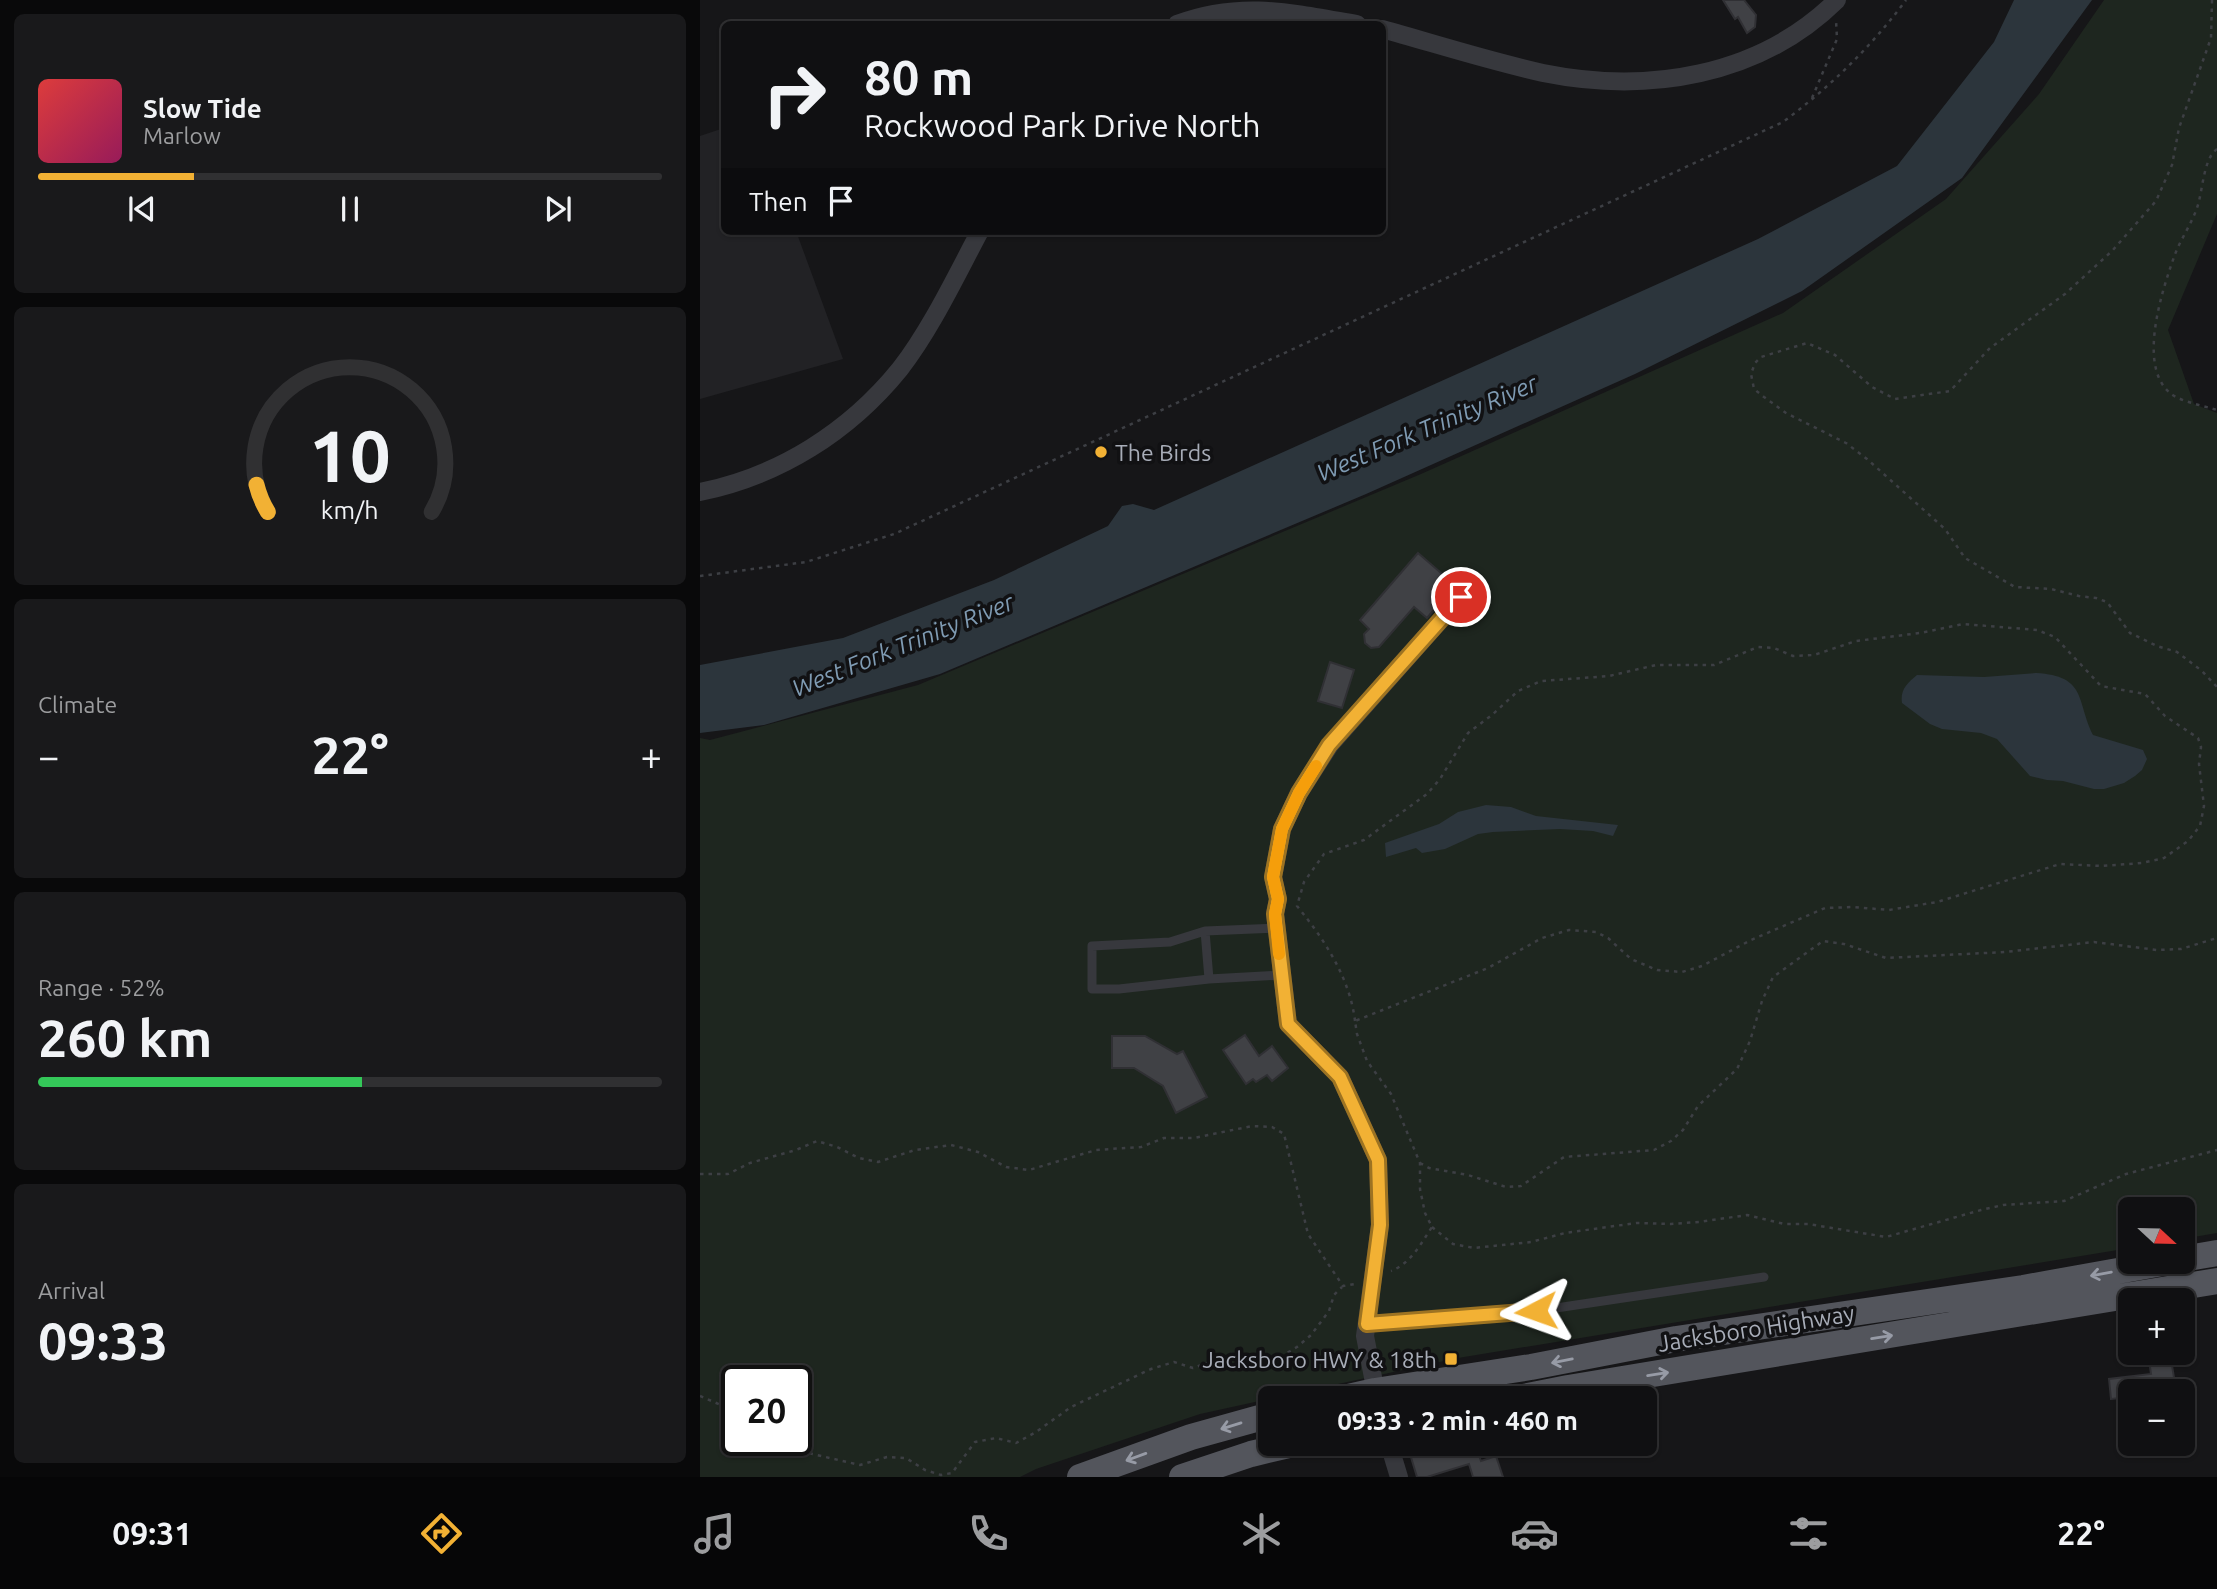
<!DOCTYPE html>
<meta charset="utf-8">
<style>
:root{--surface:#101012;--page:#19191b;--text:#f1f3f6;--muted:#9c9d9f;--line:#303032;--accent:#f2b134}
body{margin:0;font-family:Ubuntu,sans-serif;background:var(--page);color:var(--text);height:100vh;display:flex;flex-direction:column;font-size:26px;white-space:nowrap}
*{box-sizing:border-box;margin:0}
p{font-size:23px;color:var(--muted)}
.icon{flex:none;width:38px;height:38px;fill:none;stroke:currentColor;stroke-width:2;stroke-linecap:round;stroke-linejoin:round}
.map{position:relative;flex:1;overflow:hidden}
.panel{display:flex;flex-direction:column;gap:14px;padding:14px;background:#09090a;width:700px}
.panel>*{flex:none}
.hud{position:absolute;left:21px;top:21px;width:665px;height:214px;border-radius:10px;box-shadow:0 2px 5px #0004,0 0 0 2px var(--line);background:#101012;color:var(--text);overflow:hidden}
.needle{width:46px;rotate:112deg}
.controls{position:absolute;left:1418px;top:1197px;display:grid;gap:14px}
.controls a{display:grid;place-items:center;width:77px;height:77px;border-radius:10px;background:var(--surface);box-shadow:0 2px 5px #0004,0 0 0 2px var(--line);font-size:35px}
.speed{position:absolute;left:21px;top:1365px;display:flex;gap:14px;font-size:35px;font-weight:700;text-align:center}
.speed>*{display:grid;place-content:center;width:91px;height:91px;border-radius:50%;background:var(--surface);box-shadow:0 2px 5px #0004,0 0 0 2px var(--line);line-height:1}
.speed .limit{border:4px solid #111;border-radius:10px;background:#fff;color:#111}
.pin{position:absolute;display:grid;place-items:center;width:60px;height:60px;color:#fff;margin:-30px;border:4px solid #fff;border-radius:50%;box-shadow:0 2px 7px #0007}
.me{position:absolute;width:77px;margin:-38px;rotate:266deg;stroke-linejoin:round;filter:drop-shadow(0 0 5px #0008)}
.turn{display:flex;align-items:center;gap:24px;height:147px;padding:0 28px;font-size:32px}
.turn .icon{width:91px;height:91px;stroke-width:2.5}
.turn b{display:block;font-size:49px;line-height:60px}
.then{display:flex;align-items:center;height:66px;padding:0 28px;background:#0003;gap:14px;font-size:26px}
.big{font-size:52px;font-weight:600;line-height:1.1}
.panel .card{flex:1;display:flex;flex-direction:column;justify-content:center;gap:10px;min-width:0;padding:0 24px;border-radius:10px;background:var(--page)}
.panel .dial{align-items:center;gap:0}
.dial svg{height:182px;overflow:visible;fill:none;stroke:var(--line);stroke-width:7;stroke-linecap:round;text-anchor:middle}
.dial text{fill:var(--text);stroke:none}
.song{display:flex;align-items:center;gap:21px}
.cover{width:84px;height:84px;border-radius:10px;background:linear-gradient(135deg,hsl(0 70% 55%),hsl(330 70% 35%))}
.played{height:7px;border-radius:4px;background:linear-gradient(90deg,var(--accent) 25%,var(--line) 25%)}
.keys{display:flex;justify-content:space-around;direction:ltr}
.heat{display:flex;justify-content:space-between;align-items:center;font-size:38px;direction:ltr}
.charge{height:10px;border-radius:5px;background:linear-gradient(90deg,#34c759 52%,var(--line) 0)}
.trip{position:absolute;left:558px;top:1386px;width:399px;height:70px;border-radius:10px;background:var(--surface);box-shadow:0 2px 5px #0004,0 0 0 2px var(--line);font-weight:600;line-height:70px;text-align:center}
.tabs{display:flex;height:112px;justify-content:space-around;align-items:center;background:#060607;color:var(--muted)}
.tabs .icon{width:49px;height:49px}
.tabs .selected{color:var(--accent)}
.tabs b{font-size:32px;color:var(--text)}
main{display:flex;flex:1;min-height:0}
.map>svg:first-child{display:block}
.built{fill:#222225}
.green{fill:#1e261f;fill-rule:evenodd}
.water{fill:#2c353c}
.building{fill:#404145;stroke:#303034;stroke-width:2}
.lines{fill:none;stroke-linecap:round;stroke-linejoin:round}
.path{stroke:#3d3f44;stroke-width:2.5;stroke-dasharray:3.5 5;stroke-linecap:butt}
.lane{stroke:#37383d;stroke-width:9}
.street{stroke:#37383d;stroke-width:18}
.primary{stroke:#53555c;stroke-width:26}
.oneway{stroke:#979ba6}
.route-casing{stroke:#9d7322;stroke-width:18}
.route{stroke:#f2b134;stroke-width:12}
.slow{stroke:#f59e0b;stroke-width:12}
.poi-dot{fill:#f2b134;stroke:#111113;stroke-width:2.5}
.labels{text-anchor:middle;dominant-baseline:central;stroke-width:7;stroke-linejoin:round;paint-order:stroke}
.poi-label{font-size:23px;fill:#a8adb8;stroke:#111113;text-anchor:start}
.street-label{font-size:23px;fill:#a8adb8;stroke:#111113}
.water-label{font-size:24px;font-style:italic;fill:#7f9bb3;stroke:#111113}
</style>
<main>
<section class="panel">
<div class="card">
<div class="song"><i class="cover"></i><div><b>Slow Tide</b><p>Marlow</p></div></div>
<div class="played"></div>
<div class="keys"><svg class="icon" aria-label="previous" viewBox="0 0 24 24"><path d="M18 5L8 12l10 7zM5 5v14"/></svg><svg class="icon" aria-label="pause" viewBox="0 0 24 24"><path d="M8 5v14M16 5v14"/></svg><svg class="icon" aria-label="next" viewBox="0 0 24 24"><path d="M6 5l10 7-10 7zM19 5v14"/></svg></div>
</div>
<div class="card dial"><svg viewBox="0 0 100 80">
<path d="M14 69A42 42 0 1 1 86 69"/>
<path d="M14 69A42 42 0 0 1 9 57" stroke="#f2b134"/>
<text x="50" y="56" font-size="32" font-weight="700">10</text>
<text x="50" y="72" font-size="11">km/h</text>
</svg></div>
<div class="card"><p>Climate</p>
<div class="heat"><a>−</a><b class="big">22°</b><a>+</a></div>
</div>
<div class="card"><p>Range · 52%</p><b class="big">260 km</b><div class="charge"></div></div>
<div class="card"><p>Arrival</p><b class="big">09:33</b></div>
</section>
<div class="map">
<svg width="1517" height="1477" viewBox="0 0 1517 1477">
<rect width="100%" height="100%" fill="#161618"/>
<path class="built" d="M24,128V231H96L143,359L0,399V136Z"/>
<path class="green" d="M1404,0H1517V214L1468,330L1494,404L1517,413V1233L1482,1239V1209H1430V1248L758,1358L500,1414L336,1469L320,1477H0V738L10,740L218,685L721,474L1083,313L1246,199L1339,94ZM37,1381H96V1440H37Z"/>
<path class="water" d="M1314,0H1392L1262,178L1102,291L935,374L666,494L240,674L64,725L0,733V665L143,638L294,580L408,526L422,506L433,504L454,510L1058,239L1197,166L1294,42Z
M1336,673C1387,676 1376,700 1393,735L1443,750L1447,759L1442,770L1435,776L1424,783L1404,789H1394L1363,781L1347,780L1330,776L1297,739L1281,733L1242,729L1230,724L1202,703C1200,690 1207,683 1217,675L1284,677Z
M786,805L811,807L836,816L918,825L913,836L893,831L860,829L793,832L778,834L745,849L722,853L716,848L686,857L685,843L739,824L758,812Z"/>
<path class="building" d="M1023,0H1044L1056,15L1055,27L1047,33L1038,17L1035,19Z
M718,553L755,585L727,618L714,607L679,647L671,648L665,643L664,634L669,629L660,620Z
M630,662L654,670L642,708L618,701Z
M545,1035L559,1056L572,1046L588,1068L572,1081L567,1075L556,1082L553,1079L546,1084L523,1050Z
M412,1036H445L477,1054L483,1051L507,1097L476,1113L463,1086L434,1068H412Z
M1448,1353H1470L1476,1390L1430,1391V1397L1411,1399L1409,1379L1451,1374Z
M750,1444H775L781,1461L796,1456L803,1477H773L769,1464L727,1477H717L710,1454Z"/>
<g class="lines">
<path class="path" d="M1512,0L1511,38L1479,128L1472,165L1456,201L1412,251L1365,294L1290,348L1250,391L1195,399L1172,387L1135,355L1107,343L1061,357L1055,363L1051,374L1054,389L1064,397L1086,413L1146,443L1167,459L1245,529L1265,558L1315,587L1351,589L1379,596L1396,598L1407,602L1430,633L1457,646L1477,652L1502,671L1517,687
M1112,98L1137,39L1136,20
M1517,149C1503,159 1503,191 1497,208C1491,225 1480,240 1474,257C1462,291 1434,374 1476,397C1488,403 1504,406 1517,410
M0,576L106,562L194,534L1083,122C1130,87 1171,47 1206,0
M655,1021C650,978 624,939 597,906L604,882L624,854L664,840L727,794L740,779L768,733L792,715L818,691L841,681L909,676L956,665H1014L1058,647L1074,648L1093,656L1114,655L1156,641L1220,633L1263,624L1337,630L1355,637L1401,686L1445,694L1465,716L1498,738L1501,747L1499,764L1504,806L1500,826L1488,841L1464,858L1442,863L1402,866L1360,864L1237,902L1189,910L1153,907L1125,908L1051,940L1002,966L982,972L957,970L931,959L908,938L896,932L869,930L842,938L788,968L655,1021L657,1034L667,1061L691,1094L720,1163V1189L725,1213L732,1227C720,1245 711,1263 691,1271
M720,1163L729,1168L768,1175L806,1187L821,1186L864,1157L954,1150L971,1141L983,1130L998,1106L1037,1069L1050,1041L1062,1001L1073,977L1123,941L1144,944L1186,958L1305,952L1394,942L1457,950L1481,949L1517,938
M0,1174H28L50,1163L96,1150L117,1141L137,1147L159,1158L178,1162L215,1150L251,1145L278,1152L306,1167L329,1170L396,1150L441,1147L464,1138H494L552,1126L572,1127L584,1134L608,1234L643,1286L655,1284
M732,1227L753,1244L774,1248L831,1242L865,1233L936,1223L971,1224L999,1222L1047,1215L1084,1224H1108L1186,1237L1281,1210L1303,1205L1364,1201L1426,1174L1517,1150
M0,1396L37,1412
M79,1440L91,1449L160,1465L187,1457L206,1458L225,1470L241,1475L252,1473L275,1442L296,1438L316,1443L336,1432L371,1407L451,1369L474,1362L493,1368L532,1354L562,1358L580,1357L597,1347L611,1335L629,1311L634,1295L642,1287
M664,1447L666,1446"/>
<path class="lane" d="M576,928L505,931L509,979L582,975
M505,931L470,942L392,946V989H419L509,979
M667,1324L836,1311L1064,1277"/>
<path class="street" d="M477,24C541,0 593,13 657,24
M682,29C736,44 789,61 843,73C947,94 1059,77 1137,0
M0,492C79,476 149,432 200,369C231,329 256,276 280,231
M677,1398L665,1336L680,1225L678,1160L640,1077L588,1024L575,913L578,899L573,877L582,829L599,793L630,745L761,597
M689,1444L699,1477"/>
<path class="primary" d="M1482,1259L1517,1253
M644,1398L675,1391L831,1367L976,1339L1323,1288L1468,1262
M818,1398L868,1388L1517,1281
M380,1477L491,1437L570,1415
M482,1477L551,1454L593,1444"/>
</g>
<defs><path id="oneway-shaft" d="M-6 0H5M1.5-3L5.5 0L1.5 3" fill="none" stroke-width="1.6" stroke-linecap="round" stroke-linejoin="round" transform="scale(1.75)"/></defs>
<g class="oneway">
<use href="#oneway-shaft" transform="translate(1401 1274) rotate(170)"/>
<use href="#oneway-shaft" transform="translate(1182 1337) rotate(-9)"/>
<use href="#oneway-shaft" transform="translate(862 1361) rotate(169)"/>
<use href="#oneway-shaft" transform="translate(958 1374) rotate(-9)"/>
<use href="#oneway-shaft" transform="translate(531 1426) rotate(163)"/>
<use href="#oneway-shaft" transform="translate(436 1457) rotate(160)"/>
</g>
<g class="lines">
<defs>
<path id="route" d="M761,597L629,745L599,793L582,829L573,877L578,899L575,914L588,1024L640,1077L678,1160L680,1225L667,1324L836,1311"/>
</defs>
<use href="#route" class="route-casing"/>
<use href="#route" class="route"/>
<path class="slow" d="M579,954L575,914L578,899L573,877L582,829L599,793L616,766"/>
</g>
<g class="poi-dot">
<circle cx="401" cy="452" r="7"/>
<rect x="744" y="1352" width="14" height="14" rx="3.5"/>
</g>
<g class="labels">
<g class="poi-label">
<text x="415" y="452">The Birds</text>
<text x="737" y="1359" text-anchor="end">Jacksboro HWY &amp; 18th</text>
</g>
<g class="street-label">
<text transform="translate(1056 1328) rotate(-9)">Jacksboro Highway</text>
</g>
<g class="water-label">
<text transform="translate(727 428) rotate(-23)">West Fork Trinity River</text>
<text transform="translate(203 645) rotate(-22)">West Fork Trinity River</text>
</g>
</g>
</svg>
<div class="controls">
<a><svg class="needle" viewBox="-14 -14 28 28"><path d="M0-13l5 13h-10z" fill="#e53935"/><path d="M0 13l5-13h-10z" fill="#9c9d9f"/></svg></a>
<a>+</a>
<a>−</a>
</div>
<div class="speed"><div class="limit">20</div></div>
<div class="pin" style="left:761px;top:597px;background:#d93025"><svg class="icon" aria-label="arrive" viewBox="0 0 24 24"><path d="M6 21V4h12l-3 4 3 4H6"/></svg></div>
<svg class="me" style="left:836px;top:1311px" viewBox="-20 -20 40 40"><path d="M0-17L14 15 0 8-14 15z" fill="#f2b134" stroke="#fff" stroke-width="4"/></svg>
<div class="trip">09:33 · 2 min · 460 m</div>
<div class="hud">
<div class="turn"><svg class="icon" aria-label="right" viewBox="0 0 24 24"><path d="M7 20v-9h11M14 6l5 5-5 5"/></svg><div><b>80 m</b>Rockwood Park Drive North</div></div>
<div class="then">Then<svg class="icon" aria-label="arrive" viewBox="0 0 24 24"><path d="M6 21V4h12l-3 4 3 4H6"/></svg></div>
</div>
</div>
</main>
<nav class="tabs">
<b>09:31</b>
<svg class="icon selected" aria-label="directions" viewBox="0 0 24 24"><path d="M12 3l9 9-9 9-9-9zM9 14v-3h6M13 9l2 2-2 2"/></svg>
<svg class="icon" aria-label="music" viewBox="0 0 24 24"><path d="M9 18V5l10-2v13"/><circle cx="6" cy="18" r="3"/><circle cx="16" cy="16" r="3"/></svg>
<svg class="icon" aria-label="phone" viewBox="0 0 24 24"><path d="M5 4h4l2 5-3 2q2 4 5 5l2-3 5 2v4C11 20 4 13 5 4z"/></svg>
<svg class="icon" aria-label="climate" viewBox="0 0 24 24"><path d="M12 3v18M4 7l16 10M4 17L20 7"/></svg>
<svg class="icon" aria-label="car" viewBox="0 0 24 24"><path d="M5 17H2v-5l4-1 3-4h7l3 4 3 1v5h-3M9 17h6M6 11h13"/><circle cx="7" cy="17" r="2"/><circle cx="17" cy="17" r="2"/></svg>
<svg class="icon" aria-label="filters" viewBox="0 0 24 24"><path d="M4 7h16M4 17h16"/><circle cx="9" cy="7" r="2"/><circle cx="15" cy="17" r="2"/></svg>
<b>22°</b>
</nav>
